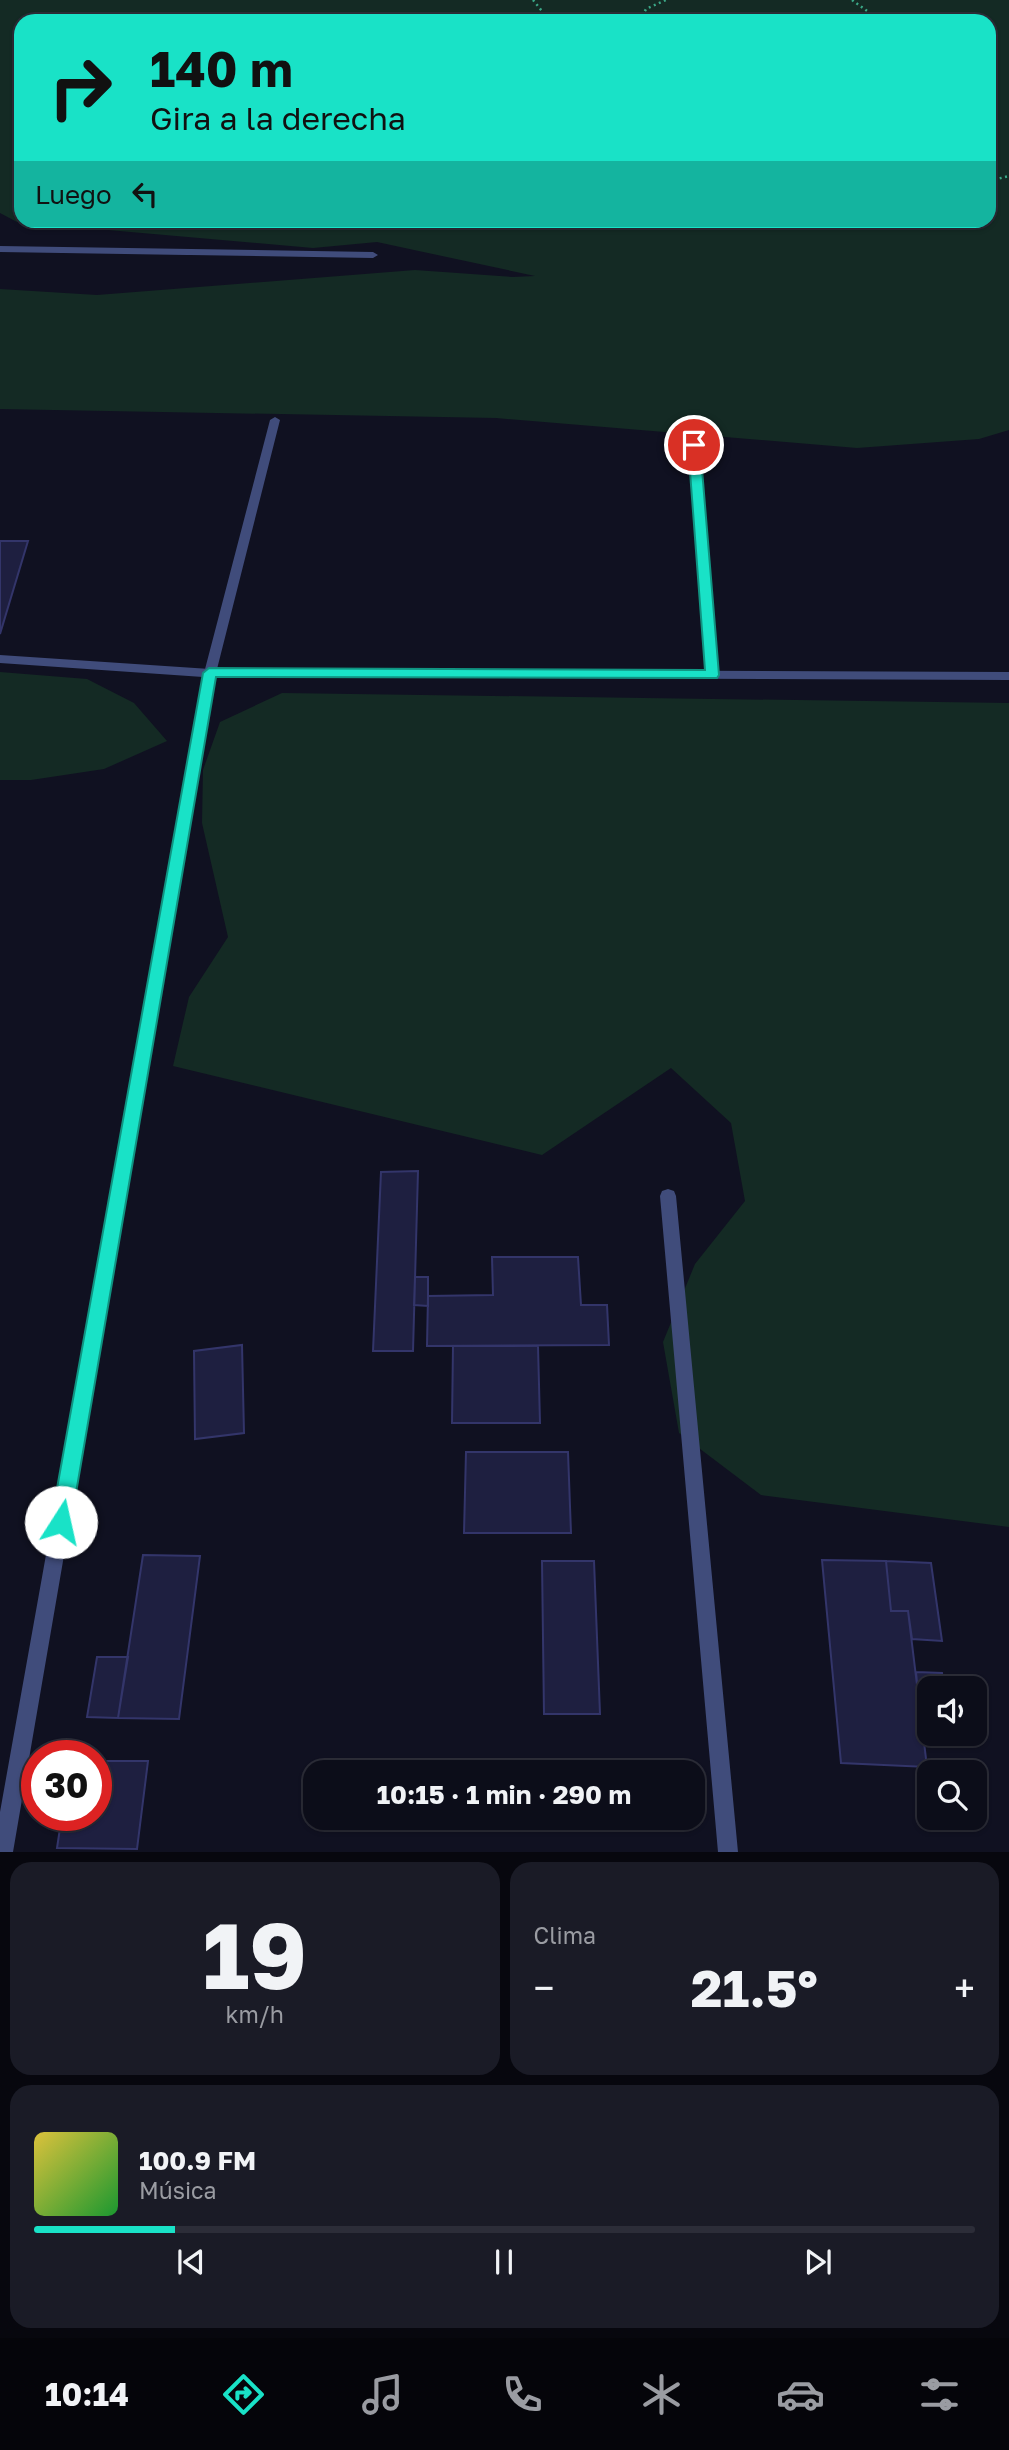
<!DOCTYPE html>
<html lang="es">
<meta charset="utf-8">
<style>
:root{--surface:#0c0d19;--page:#1a1b26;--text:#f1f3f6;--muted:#9a9ca2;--line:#2c2d38;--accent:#19e2c7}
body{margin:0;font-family:"Golos Text",sans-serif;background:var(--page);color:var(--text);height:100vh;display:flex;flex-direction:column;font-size:26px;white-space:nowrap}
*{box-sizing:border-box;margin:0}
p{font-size:23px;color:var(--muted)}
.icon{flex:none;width:38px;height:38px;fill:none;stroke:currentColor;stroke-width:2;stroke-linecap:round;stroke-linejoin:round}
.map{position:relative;height:1852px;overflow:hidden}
.sheet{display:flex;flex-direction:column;gap:10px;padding:10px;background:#07070e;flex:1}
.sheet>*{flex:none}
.guide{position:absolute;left:14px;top:14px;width:982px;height:214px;border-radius:21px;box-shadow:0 2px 5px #0004,0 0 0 2px var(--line);background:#19e2c7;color:#111;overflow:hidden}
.fabs{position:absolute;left:917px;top:1676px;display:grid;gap:14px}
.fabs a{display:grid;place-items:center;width:70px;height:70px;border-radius:14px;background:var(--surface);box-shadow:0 2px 5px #0004,0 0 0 2px var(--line);font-size:35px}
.speed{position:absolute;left:21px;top:1740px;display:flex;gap:14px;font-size:35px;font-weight:700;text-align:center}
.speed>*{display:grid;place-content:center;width:91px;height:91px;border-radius:50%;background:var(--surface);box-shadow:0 2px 5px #0004,0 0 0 2px var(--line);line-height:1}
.speed .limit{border:10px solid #d22;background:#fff;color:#111}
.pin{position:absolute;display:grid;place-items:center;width:60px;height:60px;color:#fff;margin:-30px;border:4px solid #fff;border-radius:50%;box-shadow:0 2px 7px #0007}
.me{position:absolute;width:77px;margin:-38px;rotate:10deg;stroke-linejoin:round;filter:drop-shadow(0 0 5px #0008)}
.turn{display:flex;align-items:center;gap:24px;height:147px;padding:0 21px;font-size:32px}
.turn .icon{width:91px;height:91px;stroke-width:2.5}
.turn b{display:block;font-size:49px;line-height:60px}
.then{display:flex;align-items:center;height:66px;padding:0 21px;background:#0003;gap:14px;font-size:26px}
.big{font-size:52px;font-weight:700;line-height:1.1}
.sheet .widget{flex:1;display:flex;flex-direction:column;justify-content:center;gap:10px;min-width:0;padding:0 24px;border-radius:21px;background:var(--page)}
.sheet .dial{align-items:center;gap:0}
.dial b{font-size:91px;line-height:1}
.song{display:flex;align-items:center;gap:21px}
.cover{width:84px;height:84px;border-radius:10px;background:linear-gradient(135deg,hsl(50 70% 55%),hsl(130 70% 35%))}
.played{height:7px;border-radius:4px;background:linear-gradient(90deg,var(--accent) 15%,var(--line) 15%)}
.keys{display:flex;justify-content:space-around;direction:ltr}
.heat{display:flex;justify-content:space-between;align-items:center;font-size:38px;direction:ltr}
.sheet .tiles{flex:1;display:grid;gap:10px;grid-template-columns:1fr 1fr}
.widget:last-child{grid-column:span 2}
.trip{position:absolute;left:303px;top:1760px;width:402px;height:70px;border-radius:21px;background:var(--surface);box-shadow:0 2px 5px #0004,0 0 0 2px var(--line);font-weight:700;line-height:70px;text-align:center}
.tabs{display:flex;height:112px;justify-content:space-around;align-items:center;background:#05050a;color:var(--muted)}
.tabs .icon{width:49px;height:49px}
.tabs .on{color:var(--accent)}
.tabs b{font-size:32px;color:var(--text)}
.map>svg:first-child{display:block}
.green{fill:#142a24;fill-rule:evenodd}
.building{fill:#1e1f40;stroke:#33356a;stroke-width:2}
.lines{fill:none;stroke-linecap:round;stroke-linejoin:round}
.path{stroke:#3ba887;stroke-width:2.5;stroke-dasharray:2 3.5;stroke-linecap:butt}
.service{fill:#404c7b;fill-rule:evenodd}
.minor{fill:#404c7b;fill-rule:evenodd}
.route{fill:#19e2c7;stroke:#109381;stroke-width:2}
</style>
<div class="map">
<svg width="1009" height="1852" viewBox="0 0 1009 1852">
<rect width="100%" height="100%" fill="#101121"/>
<path class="green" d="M0,0H1009V430L979,439L857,448L496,418L0,409V289L97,295L415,270L513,277L535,276L377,242L313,248L17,222L0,213ZM21,21H989V220H21Z
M0,672L87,679L134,703L167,741L104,769L31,780H0Z
M282,693L1009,703V1527L761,1495L679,1433L663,1342L695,1264L745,1201L731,1123L671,1068L542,1155L173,1066L189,997L228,937L202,823L203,770L220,722Z"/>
<path class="building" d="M0,541H28L0,634Z
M418,1171L413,1351H373L381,1172Z
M492,1257H578L581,1305H607L609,1345L427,1346L428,1296L493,1295Z
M415,1277H428V1306L414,1305Z
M242,1345L244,1433L195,1439L194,1351Z
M453,1346H538L540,1423H452Z
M466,1452H568L571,1533H464Z
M143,1555L200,1556L179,1719L118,1718Z
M822,1560L886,1561L891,1611H908L927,1767L841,1763Z
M542,1561H594L600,1714H544Z
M886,1561L931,1563L942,1641L912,1639L908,1611H891Z
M97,1657H128L118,1718L87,1717Z
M916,1672L942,1673L944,1689H929V1715L920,1714Z
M96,1761H148L137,1849L57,1848L62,1815H96Z"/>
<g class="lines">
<path class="path" d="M533,0L550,21
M852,0L881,21
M640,21L646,9L666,0
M989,181L1009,176"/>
<path class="service" d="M0,246L373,252L378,255L373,258L0,252Z
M275,417L280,420L216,673L210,677L204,673L270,420Z
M694,442L699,445L718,675L712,679L706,675L689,445Z"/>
<path class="minor" d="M0,655L210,669L1009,672V680L215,677L13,1852H0V1812L203,677L0,663Z
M668,1189L674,1191L676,1196L738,1852H718L660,1196L662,1191Z"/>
</g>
<path class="route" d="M694,442L700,445L719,675L717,678L216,677L71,1522L68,1530L61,1533L54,1530L51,1522L203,673L209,668L705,670L688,445Z"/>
</svg>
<div class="fabs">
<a><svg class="icon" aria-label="sound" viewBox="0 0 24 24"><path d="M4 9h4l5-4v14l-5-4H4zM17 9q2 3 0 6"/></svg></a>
<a><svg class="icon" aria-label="search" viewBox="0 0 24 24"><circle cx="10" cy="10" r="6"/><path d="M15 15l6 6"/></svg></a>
</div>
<div class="speed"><div class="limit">30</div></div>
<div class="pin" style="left:694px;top:445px;background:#d93025"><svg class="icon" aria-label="arrive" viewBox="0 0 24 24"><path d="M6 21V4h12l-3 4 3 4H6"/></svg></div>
<svg class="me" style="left:61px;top:1522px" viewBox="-20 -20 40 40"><circle r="19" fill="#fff"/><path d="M0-13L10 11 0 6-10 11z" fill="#19e2c7"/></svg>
<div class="trip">10:15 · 1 min · 290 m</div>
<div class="guide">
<div class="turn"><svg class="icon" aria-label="right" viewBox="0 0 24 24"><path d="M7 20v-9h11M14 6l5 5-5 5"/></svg><div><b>140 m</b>Gira a la derecha</div></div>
<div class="then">Luego<svg class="icon" aria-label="left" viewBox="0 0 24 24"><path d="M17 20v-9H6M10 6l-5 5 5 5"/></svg></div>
</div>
</div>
<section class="sheet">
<div class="tiles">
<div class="widget dial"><b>19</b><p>km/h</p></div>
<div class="widget"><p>Clima</p>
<div class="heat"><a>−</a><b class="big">21.5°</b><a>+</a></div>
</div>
<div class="widget">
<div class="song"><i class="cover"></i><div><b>100.9 FM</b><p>Música</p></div></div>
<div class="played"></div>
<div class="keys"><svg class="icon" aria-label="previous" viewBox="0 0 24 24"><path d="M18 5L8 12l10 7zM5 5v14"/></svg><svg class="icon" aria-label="pause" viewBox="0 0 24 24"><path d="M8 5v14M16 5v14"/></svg><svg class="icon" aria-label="next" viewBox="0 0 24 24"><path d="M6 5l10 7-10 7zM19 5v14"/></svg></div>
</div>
</div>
</section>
<nav class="tabs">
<b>10:14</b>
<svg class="icon on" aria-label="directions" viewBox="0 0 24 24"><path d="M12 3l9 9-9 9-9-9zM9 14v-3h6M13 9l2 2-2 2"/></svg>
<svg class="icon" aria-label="music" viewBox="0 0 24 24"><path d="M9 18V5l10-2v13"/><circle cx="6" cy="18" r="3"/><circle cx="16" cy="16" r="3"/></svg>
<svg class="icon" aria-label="phone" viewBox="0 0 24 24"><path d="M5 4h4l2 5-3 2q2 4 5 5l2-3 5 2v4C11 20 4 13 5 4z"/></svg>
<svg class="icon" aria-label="climate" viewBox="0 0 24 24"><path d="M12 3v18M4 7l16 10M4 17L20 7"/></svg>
<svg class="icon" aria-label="car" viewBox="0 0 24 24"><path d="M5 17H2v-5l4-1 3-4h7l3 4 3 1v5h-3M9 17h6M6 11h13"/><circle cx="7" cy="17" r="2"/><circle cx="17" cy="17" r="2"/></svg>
<svg class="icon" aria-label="filters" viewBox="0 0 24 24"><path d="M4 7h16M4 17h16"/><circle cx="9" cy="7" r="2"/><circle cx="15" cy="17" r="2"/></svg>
</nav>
